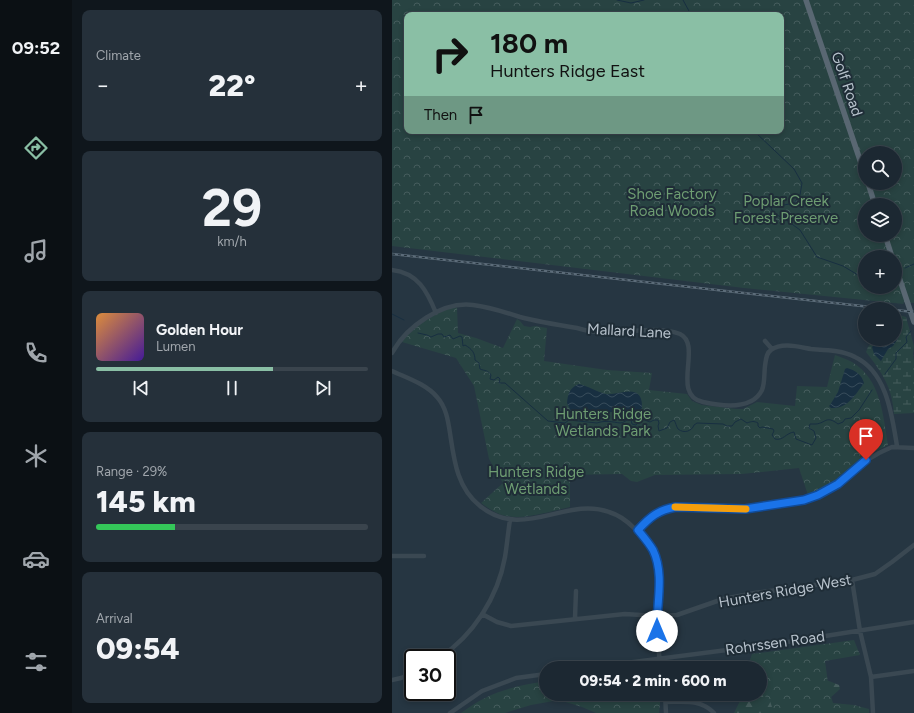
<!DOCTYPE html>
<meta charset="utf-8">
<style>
:root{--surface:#1c2832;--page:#25303a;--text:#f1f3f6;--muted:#a0a6ac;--line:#3a444d;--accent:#8abfa5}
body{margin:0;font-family:Figtree,sans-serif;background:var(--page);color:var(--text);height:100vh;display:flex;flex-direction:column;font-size:15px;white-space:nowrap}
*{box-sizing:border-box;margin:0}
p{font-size:13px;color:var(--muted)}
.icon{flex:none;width:22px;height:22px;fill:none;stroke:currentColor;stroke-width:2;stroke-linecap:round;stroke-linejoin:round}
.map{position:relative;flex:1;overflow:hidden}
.sheet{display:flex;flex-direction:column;gap:10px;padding:10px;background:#0f161c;width:320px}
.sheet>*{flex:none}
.hud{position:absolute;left:12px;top:12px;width:380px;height:122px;border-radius:8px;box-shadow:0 2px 6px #0003,0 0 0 1px var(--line);background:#8abfa5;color:#111;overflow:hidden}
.controls{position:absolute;left:466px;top:146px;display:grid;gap:8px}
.controls a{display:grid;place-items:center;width:44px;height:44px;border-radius:50%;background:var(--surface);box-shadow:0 2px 6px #0003,0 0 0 1px var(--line);font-size:20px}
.speed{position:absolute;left:12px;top:649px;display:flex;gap:8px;font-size:20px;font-weight:700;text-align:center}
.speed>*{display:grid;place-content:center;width:52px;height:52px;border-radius:50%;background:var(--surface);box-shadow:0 2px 6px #0003,0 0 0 1px var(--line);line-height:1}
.speed .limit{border:2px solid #111;border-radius:6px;background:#fff;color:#111}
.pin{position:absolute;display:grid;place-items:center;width:34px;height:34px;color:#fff;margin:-41px -17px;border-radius:50% 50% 50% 0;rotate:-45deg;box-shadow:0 0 4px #0007}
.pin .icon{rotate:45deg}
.me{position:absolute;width:44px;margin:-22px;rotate:0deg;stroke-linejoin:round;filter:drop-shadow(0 0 3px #0008)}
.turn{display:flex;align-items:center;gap:14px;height:84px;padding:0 20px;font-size:18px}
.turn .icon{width:52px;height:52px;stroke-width:2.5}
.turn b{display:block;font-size:28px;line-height:34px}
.then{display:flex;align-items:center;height:38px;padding:0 20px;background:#0003;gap:8px;font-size:15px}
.big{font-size:30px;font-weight:800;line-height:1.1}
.sheet .card{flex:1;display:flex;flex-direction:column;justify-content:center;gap:6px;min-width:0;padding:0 14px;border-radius:8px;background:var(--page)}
.sheet .dial{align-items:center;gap:0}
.dial b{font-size:52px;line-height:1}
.song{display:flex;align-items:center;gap:12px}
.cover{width:48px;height:48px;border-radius:6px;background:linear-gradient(135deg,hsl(30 70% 55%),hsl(260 70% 35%))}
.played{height:4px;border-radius:2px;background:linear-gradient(90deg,var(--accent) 65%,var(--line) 65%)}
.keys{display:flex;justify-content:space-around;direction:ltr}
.heat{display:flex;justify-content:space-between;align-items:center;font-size:22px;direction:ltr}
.charge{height:6px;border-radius:3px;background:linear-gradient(90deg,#34c759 29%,var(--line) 0)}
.trip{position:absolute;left:147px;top:661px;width:228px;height:40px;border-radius:20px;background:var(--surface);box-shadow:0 2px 6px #0003,0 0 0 1px var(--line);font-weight:800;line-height:40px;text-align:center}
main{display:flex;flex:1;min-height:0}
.menu{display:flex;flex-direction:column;width:72px;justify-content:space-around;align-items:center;background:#0b1014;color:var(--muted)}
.menu .icon{width:28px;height:28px}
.menu .active{color:var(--accent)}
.menu b{font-size:18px;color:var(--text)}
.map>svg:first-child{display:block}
.forest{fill:url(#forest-firs)}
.wetland{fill:url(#wetland-marsh)}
.park{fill:url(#park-crowns);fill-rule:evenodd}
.water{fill:url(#water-waves)}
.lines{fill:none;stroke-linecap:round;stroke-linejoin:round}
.stream{stroke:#182f41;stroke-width:1}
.minor{stroke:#3a4852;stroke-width:4.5}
.major{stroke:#596772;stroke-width:5.5}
.rail-casing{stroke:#5c6c79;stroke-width:2.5}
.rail{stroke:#1f2d37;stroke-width:1;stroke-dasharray:3;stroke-linecap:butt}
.route-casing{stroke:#114b97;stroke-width:10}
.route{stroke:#1a73e8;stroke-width:7}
.slow{stroke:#f59e0b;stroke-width:7}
.labels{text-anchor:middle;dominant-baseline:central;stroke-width:4;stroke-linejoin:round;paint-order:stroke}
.street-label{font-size:15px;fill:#b7c2cc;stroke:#1f2d37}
.park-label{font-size:15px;fill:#6e9d72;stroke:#1f2d37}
</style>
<main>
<nav class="menu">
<b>09:52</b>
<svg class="icon active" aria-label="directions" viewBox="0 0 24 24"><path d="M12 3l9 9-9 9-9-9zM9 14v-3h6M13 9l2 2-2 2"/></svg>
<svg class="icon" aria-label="music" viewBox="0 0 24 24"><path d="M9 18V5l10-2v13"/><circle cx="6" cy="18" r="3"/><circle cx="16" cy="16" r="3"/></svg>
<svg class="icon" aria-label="phone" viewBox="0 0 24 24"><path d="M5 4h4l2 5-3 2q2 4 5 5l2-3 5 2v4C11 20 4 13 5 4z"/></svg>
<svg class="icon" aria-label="climate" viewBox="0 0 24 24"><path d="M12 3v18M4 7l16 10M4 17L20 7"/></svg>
<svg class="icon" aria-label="car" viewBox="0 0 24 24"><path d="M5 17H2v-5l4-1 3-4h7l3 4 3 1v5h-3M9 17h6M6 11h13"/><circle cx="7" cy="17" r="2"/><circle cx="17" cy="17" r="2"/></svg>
<svg class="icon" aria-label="filters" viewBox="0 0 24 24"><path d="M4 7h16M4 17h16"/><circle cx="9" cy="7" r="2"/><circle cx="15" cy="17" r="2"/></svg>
</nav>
<section class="sheet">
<div class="card"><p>Climate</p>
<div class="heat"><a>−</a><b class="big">22°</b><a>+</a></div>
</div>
<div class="card dial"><b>29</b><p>km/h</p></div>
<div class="card">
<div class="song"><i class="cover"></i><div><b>Golden Hour</b><p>Lumen</p></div></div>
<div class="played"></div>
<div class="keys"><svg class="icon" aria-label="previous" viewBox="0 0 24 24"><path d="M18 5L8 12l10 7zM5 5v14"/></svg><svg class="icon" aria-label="pause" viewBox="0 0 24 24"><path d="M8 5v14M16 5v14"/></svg><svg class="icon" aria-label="next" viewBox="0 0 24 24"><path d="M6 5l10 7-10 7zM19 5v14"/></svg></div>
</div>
<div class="card"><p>Range · 29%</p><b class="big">145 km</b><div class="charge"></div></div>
<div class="card"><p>Arrival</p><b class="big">09:54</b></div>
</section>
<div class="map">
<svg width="522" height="713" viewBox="0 0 522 713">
<defs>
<pattern id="forest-firs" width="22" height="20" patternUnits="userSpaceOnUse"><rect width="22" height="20" fill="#284342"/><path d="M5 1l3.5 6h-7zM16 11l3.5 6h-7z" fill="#455c5c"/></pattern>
<pattern id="wetland-marsh" width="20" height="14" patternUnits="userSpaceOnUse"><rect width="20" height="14" fill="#284342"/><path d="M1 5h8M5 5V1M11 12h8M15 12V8" fill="none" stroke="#455c5c"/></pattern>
<pattern id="park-crowns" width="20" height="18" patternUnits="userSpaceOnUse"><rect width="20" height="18" fill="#284342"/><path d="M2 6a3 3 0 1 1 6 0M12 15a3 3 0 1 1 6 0" fill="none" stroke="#455c5c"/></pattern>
<pattern id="water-waves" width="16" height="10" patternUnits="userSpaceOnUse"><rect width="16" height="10" fill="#182f41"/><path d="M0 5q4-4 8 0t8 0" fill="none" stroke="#374c5b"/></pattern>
</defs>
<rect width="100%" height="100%" fill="#263642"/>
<path class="forest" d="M355,660L360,668H303Z
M368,672L432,679L447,685L448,689L437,699L442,706L475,713H342L350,697L345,694H368Z"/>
<path class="wetland" d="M503,314L514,317L522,346L521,354L522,361V413L502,414C500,386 490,373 474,352L476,347L483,339H503Z"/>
<path class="park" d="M0,0H522V303L511,302L512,304L352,288L0,246ZM15,15H389V131H15ZM473,153H503V183H473ZM473,205H503V235H473ZM473,257H503V287H473Z
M65,307L66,333L84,338L111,348L125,319L128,321L132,326L138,327L143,326L155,328L152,361L215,370L260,373L257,390L295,394L300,401L310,405L345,409H351L365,402L403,406L405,386L435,387L443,355C448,357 455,359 460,362C489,379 491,415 496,445C488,449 477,454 469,460C450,475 440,487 416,495L407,468L350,474L263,475L245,482L239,481L230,474L178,475V507C158,511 134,520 114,516C104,514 96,508 89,503L111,483L97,459L82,386L64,358L10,342C19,328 48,309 65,307Z
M462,640L468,655L433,661L437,690L441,703L462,705L477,709V713H382L378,701L368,691V668H355L360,654Z
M154,681V694H269L267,713H204L190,707L167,700L139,705L113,713H69C96,692 122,686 154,681Z"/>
<path class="water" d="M503,332H505L507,337L501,346L496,349L489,361L482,354L480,347L487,339H503Z
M455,368C463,370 470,375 472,383C463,395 456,409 439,408L437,406L438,405L446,392L453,369Z
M187,384C196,386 205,392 214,394C227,396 251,381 250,408L245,412H186L179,411L175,403C176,394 177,388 187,384Z"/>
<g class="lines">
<path class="stream" d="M225,0L239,3L252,0
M291,0L297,11L298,15
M362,131L402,169L410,183L408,195L402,203L392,205L383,200L377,203L381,213L393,219L408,230L425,257L451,266L466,275L473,277
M513,268L522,264
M0,314L12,320
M26,333L35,335L39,337L46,334H50L52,337L58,335L61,339L68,336L70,337L71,346L73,345C80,349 83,353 83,360L87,363L88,369C93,371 96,370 99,375L98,379L102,380L106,377L108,379L107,383H113L156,421L173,423L177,420L205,423C213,420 221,422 228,423C232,423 234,420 237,419L239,420L240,424L244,425L250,419L258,422L262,420H266L267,423L266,426L267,431L275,428L278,422L282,420C284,423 284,426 286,429C292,434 300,431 302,425L305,423L331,424L335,426H340L343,422L349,419L355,423C360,421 362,421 366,423V426L368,428L370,427L381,429L382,431L380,435L383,439C391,441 394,433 402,432L404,439L420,445L424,438L422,431L417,428L418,424C420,424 422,424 424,424C434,423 434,415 446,424L451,422L453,419L459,418L467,410L480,390
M493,374L504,359V353L515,342L514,337L519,331"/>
<path class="minor" d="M0,270C26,273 35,291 44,313
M373,341L380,349
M0,353C14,327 50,301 81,305C97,307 113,312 128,317C147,322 166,325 185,328C192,330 199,332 205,332C229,334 266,325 288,334C311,345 278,395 311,402C329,406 360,411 370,390C373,383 372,373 373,366C374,360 374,353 379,350C390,342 407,347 419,349C433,350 450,350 463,357C495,372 500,416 505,446
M0,371C15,378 34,384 45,397C54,407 56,420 58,433C62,460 65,488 88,506C131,541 174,496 217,512C227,515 235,521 242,528C253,537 262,548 265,562C270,581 265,598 265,617C265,634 266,651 269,668
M246,530C258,517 266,510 284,507L353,509L412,500L426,495L436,491L446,484L475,460L487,453L500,447L522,448
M0,556H32
M460,580L468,631L479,677L481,713
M90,614L105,622L119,626L233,614L265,616L285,615L331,599L363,593L460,580L483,574L500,562L522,545
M183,618L184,591
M47,658C81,636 106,597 113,557C115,545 116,532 118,520
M195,668L389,643L522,622
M479,677L522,671
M0,680L9,678L21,673
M273,694L274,713
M274,702C292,702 309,699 322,713
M58,713L90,691L124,678L154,674"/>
<path class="major" d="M414,0L473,175
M476,183L483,205
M493,235L500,257
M503,265L522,322"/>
<defs>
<path id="rail" d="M0,254L497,309
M503,310L522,312"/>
</defs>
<use href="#rail" class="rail-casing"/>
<use href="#rail" class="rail"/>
</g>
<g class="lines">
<defs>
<path id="route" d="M265,631C264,605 273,575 261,550C257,543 251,536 246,530C258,517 266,510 284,507L353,509L412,500L426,495L446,484L474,460"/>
</defs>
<use href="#route" class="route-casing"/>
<use href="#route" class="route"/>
<path class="slow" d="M283,507L354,509"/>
</g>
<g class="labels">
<g class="street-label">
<text transform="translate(455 84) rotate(71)">Golf Road</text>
<text transform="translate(237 331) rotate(3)">Mallard Lane</text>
<text transform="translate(393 591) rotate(-10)">Hunters Ridge West</text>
<text transform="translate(383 643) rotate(-8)">Rohrssen Road</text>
</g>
<g class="park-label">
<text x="280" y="194">Shoe Factory<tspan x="280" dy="17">Road Woods</tspan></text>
<text x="394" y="201">Poplar Creek<tspan x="394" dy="17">Forest Preserve</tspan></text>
<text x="211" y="414">Hunters Ridge<tspan x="211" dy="17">Wetlands Park</tspan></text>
<text x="144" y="472">Hunters Ridge<tspan x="144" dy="17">Wetlands</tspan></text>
</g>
</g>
</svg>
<div class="controls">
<a><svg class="icon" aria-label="search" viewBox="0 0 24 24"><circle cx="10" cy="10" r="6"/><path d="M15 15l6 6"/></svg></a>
<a><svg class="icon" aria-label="layers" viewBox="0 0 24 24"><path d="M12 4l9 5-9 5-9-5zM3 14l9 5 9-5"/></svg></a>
<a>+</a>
<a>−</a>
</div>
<div class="speed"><div class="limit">30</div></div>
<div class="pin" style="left:474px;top:460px;background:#d93025"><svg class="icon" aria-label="arrive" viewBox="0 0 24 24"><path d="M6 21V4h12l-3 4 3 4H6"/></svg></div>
<svg class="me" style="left:265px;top:631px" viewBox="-20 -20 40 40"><circle r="19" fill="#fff"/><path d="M0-13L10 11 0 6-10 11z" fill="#1a73e8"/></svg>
<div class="trip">09:54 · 2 min · 600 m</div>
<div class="hud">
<div class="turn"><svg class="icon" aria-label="right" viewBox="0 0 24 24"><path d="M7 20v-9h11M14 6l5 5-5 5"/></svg><div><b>180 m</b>Hunters Ridge East</div></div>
<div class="then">Then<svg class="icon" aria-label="arrive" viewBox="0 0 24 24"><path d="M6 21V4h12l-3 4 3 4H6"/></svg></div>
</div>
</div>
</main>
